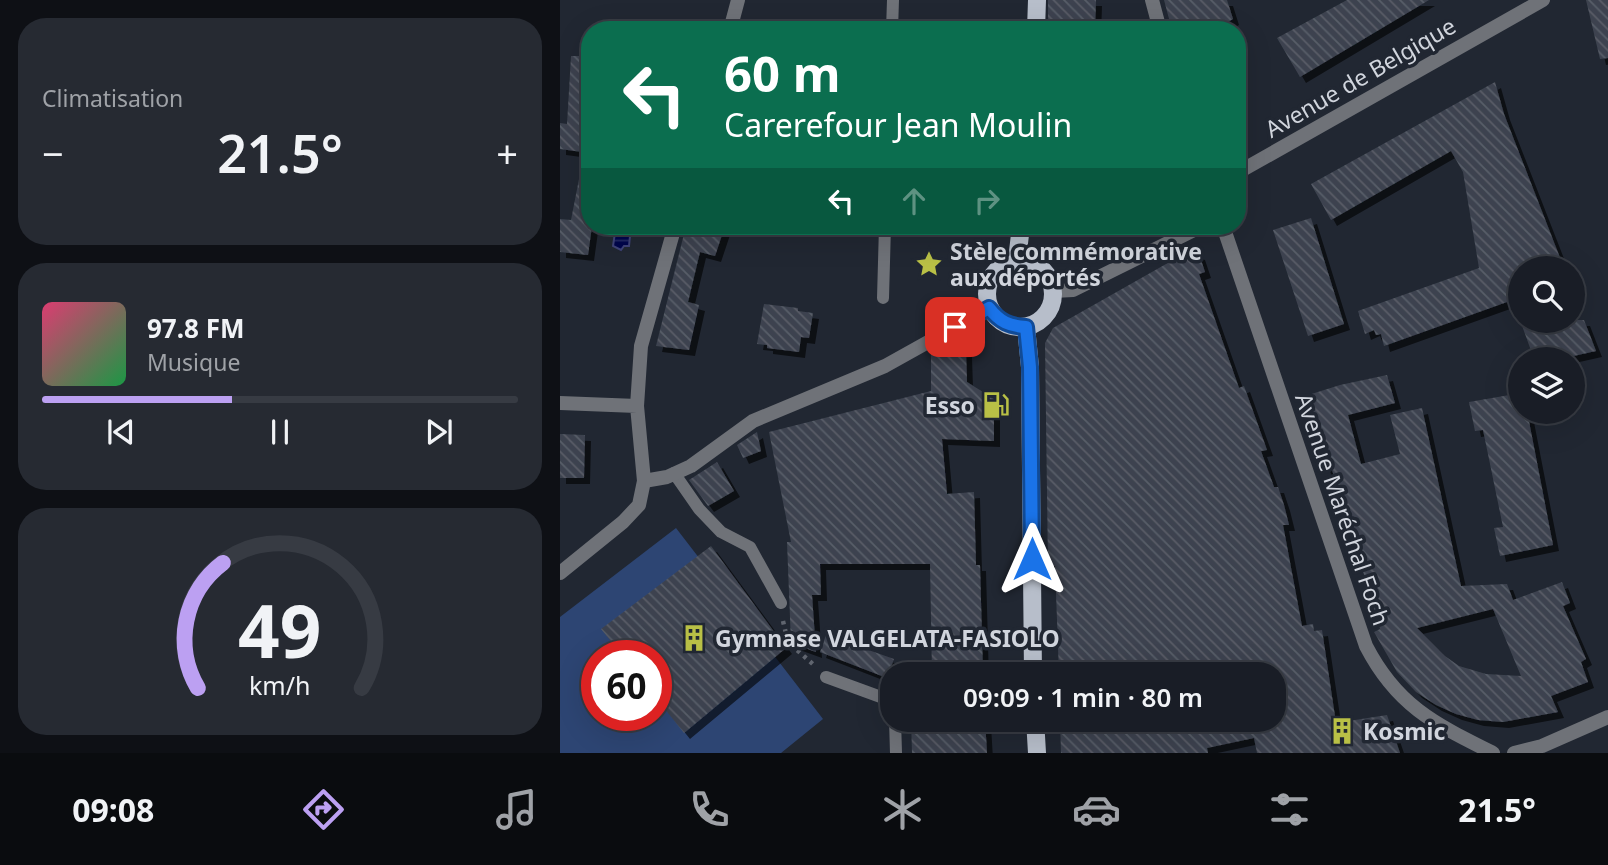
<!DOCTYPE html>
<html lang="fr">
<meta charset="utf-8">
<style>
:root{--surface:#191d26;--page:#262a32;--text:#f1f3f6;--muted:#9fa2a7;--line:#373b43;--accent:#bca0f2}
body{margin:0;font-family:"Noto Sans",sans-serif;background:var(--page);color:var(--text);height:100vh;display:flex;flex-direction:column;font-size:26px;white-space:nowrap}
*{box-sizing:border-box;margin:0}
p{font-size:23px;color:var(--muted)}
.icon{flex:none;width:38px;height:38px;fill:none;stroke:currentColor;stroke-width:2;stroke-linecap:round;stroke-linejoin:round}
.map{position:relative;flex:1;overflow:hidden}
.sheet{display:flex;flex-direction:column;gap:18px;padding:18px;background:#0e1015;width:560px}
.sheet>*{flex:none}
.banner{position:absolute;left:21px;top:21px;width:665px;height:214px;border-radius:28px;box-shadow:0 7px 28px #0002,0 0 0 2px var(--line);background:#0b6e4f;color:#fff;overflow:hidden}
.buttons{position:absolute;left:948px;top:256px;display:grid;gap:14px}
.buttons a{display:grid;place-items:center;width:77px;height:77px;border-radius:50%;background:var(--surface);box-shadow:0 7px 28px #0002,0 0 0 2px var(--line);font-size:35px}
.speed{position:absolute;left:21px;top:640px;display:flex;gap:14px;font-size:35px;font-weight:700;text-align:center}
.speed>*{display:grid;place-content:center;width:91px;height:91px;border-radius:50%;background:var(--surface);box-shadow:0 7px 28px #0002,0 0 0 2px var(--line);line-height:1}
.speed .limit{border:10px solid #d22;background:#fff;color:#111}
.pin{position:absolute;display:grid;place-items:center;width:60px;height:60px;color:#fff;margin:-30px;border-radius:14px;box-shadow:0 4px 10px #0006}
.me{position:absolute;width:77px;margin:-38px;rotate:0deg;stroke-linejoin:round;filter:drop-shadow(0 0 5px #0008)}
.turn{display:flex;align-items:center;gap:24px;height:147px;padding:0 28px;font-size:32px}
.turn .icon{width:91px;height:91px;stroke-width:2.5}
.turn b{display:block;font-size:49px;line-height:60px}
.lanes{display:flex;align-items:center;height:66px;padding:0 28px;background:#0003;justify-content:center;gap:35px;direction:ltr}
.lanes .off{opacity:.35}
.big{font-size:52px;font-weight:600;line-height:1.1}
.sheet .widget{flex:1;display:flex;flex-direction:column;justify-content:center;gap:10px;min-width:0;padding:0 24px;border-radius:28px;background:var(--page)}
.sheet .dial{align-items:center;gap:0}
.dial svg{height:182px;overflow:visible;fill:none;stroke:var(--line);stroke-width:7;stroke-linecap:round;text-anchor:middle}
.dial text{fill:var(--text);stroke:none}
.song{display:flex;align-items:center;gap:21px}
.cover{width:84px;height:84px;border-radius:10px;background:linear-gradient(135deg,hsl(340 70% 55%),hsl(140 70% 35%))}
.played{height:7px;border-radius:4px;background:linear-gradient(90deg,var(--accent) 40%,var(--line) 40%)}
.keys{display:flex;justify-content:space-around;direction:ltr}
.heat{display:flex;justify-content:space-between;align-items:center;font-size:38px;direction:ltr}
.trip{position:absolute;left:320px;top:662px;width:406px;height:70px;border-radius:28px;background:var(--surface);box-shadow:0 7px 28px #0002,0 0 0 2px var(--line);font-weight:600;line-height:70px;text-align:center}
.tab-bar{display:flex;height:112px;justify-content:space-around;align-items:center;background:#0a0c0f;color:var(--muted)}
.tab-bar .icon{width:49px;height:49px}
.tab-bar .current{color:var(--accent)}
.tab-bar b{font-size:32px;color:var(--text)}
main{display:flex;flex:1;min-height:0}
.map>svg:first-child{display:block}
.grass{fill:#2d4573;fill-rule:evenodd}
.water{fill:url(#water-rules);stroke:#3f4378;stroke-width:2}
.building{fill:url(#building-back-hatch);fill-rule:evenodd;filter:url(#shadow)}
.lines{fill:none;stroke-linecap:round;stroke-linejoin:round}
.path{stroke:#60656f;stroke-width:4.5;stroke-dasharray:3.5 5;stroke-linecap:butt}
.lane{stroke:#6f7278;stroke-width:12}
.street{stroke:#6f7278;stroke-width:14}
.primary{stroke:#b7beca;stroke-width:18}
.route-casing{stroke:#114b97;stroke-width:18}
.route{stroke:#1a73e8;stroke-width:12}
.labels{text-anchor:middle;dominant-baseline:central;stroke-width:7;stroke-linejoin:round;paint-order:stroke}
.street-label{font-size:23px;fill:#d1d5dd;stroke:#212732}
.poi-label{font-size:23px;font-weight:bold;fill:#d1d5dd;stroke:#212732;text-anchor:start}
</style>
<main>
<section class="sheet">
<div class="widget"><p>Climatisation</p>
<div class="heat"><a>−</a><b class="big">21.5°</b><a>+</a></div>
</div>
<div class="widget">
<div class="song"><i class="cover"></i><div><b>97.8 FM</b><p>Musique</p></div></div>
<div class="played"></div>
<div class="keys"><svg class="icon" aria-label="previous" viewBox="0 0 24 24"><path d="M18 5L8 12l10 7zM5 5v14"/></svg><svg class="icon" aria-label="pause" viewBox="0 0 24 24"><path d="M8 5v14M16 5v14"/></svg><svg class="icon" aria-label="next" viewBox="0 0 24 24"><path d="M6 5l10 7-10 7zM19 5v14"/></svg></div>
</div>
<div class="widget dial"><svg viewBox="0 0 100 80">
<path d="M14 69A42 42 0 1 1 86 69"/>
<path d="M14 69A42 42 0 0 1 25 14" stroke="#bca0f2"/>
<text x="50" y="56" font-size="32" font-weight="700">49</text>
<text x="50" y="72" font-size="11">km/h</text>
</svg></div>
</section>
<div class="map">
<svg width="1048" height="753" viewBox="0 0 1048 753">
<defs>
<pattern id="water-rules" width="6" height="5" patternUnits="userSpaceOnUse" patternTransform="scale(1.75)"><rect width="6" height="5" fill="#00054c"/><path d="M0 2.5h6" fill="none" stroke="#242965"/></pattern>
<pattern id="building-back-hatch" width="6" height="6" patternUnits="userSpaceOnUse" patternTransform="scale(1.75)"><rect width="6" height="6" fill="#3d434f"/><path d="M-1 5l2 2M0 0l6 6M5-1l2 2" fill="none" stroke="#585d68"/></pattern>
<filter id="shadow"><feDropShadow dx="6" dy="6" stdDeviation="0" flood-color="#0009"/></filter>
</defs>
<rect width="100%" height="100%" fill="#212732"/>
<path class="grass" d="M116,528L263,719L221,753H0V617ZM37,656H96V716H37Z"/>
<path class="water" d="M56,226H71L69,246H64L61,250L53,246Z"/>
<path class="building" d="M488,0H536L535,30H495V23L488,22Z
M604,0H667L673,19L654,30H612Z
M787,0H869L740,77L717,38Z
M1026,0H1048V58L1040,59Z
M11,56H30V153L0,149V123L7,124Z
M935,82L944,114L1004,268H961V297L824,346L821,334L816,335L814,330L805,334L798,311L919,268L903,172L891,151L771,220L751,184Z
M19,179L30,180V226H32L28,255L0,252V219L11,220Z
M751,218L784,324L748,336L713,230Z
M126,226H165L155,256L140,252L128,302L139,305L129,350L96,346Z
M629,251L639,254L645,272L639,274L679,388L684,386L707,450L701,451L714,487H718L724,505L729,525H723L742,626L753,624L754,631L762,630L776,723L827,715L840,753H697L694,738L647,748L648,753H501L500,719H714V674H499L495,566H488L485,343L493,328Z
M204,304L238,308V311L253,313L249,338L241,337L239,352L207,348V345L197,344Z
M960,320H1024L1036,351L1000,359H974Z
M406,351L407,382L434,399V441L382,439L387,494L414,492L416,565H420L423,674H372L370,564H260L261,595H252L256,652L231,643L227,542H231L209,432L371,391V354Z
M827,375L835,403L788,415L801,464L840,454L830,415L862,408L901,586L947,584L953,600L1002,582L1010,603L1003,606L1026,659L1021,662L1028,682L991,696L998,712L943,722L918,720L896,714L876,705L856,692L837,672L814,632L820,629L787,517L772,470L766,471L742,397L780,385ZM933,609L961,676L926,674L899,666L885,656L857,628Z
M961,393V411H967L993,545L940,556L934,528L943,527L923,430L915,431L909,402Z
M197,432L201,451L183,458L177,445Z
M0,434L25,435L24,478H0Z
M157,462L174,491L148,506L129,480Z
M151,546L226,648L124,733L96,698V656H63L41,629Z
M266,635L334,659L327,678L260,652Z
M351,719H425L427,753H352Z"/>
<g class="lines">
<path class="path" d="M223,621L228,642L255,666"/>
<path class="lane" d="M332,30L333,0
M323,298L325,226
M114,473L139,509L161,532L190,547L221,603
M266,677L329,700L332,704
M335,719L336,753"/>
<path class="street" d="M592,0L600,30
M170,30L178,0
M677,173L983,0
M663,226L806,646C837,706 875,724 933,753
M494,291L513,290L642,226
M0,403L77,406
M84,481L77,406L81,346L115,226
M0,573L63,522L79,505L84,481L107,477L131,466L193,421L325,366L429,308
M954,753L982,746L1048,717"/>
<path class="primary" d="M476,30L477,0
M457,260L461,226
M427 294a33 33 0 1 1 66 0a33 33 0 1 1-66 0Z
M466,327L470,367L473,674
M475,719L477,753"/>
</g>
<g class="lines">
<defs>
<path id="route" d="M395,327L429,308C440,322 449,326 466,327L470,367L472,559"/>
</defs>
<use href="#route" class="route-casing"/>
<use href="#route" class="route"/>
</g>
<defs>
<symbol id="sight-bare" viewBox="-9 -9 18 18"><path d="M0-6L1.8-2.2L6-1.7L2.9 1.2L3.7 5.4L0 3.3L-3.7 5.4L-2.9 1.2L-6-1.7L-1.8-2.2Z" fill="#b9c046" stroke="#212732" stroke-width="2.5" paint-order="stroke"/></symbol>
<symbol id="fuel-bare" viewBox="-9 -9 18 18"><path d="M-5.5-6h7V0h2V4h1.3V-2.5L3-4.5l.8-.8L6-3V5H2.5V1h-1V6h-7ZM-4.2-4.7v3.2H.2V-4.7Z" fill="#b9c046" stroke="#212732" stroke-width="2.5" paint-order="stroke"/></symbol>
<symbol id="building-bare" viewBox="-9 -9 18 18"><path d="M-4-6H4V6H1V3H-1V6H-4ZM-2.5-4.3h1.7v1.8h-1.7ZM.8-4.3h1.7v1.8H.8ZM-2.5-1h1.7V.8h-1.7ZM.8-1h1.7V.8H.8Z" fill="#b9c046" stroke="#212732" stroke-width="2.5" paint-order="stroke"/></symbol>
</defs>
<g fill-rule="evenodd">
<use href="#sight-bare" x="350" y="245" width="38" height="38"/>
<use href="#fuel-bare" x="417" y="386" width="38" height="38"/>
<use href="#building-bare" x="115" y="619" width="38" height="38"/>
<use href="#building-bare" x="763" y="712" width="38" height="38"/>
</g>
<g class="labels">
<g class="street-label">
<text transform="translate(800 77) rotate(-30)">Avenue de Belgique</text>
<text transform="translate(783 509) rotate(71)">Avenue Maréchal Foch</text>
</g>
<g class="poi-label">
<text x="390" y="251">Stèle commémorative<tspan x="390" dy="26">aux déportés</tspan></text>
<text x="415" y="405" text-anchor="end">Esso</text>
<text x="155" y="638">Gymnase VALGELATA-FASIOLO</text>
<text x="803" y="731">Kosmic</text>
</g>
</g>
</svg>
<div class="buttons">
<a><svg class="icon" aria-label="search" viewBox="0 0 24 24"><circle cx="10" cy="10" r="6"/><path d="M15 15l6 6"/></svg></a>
<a><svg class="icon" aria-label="layers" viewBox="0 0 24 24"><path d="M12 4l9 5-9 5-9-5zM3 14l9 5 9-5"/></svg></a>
</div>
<div class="speed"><div class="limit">60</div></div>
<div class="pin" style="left:395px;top:327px;background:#d93025"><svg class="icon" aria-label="arrive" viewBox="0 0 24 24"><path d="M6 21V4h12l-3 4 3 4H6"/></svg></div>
<svg class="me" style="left:472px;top:559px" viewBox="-20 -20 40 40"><path d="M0-17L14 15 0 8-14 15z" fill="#1a73e8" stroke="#fff" stroke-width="4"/></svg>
<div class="trip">09:09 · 1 min · 80 m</div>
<div class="banner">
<div class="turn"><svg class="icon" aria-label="left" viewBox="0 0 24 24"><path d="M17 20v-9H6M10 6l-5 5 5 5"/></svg><div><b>60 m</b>Carerefour Jean Moulin</div></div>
<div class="lanes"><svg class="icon" aria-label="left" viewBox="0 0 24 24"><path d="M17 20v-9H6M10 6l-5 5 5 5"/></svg><svg class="icon off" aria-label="ahead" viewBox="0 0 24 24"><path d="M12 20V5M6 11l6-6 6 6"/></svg><svg class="icon off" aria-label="right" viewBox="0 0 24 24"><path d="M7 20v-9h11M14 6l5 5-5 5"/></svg></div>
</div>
</div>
</main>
<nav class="tab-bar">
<b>09:08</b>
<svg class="icon current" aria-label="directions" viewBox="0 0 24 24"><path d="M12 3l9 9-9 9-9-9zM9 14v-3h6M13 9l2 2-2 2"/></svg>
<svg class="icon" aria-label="music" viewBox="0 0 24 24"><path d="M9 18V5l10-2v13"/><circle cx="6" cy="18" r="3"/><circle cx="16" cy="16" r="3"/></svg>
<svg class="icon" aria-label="phone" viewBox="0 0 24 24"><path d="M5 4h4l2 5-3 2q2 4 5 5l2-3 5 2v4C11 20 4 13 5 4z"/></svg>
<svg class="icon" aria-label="climate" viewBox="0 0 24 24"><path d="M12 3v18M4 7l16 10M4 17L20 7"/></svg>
<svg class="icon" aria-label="car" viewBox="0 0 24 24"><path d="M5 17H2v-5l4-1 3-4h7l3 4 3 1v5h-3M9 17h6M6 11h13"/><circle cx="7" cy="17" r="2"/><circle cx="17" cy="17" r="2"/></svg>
<svg class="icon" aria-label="filters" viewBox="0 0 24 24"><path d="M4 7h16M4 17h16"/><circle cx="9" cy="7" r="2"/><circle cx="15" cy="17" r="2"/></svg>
<b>21.5°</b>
</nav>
